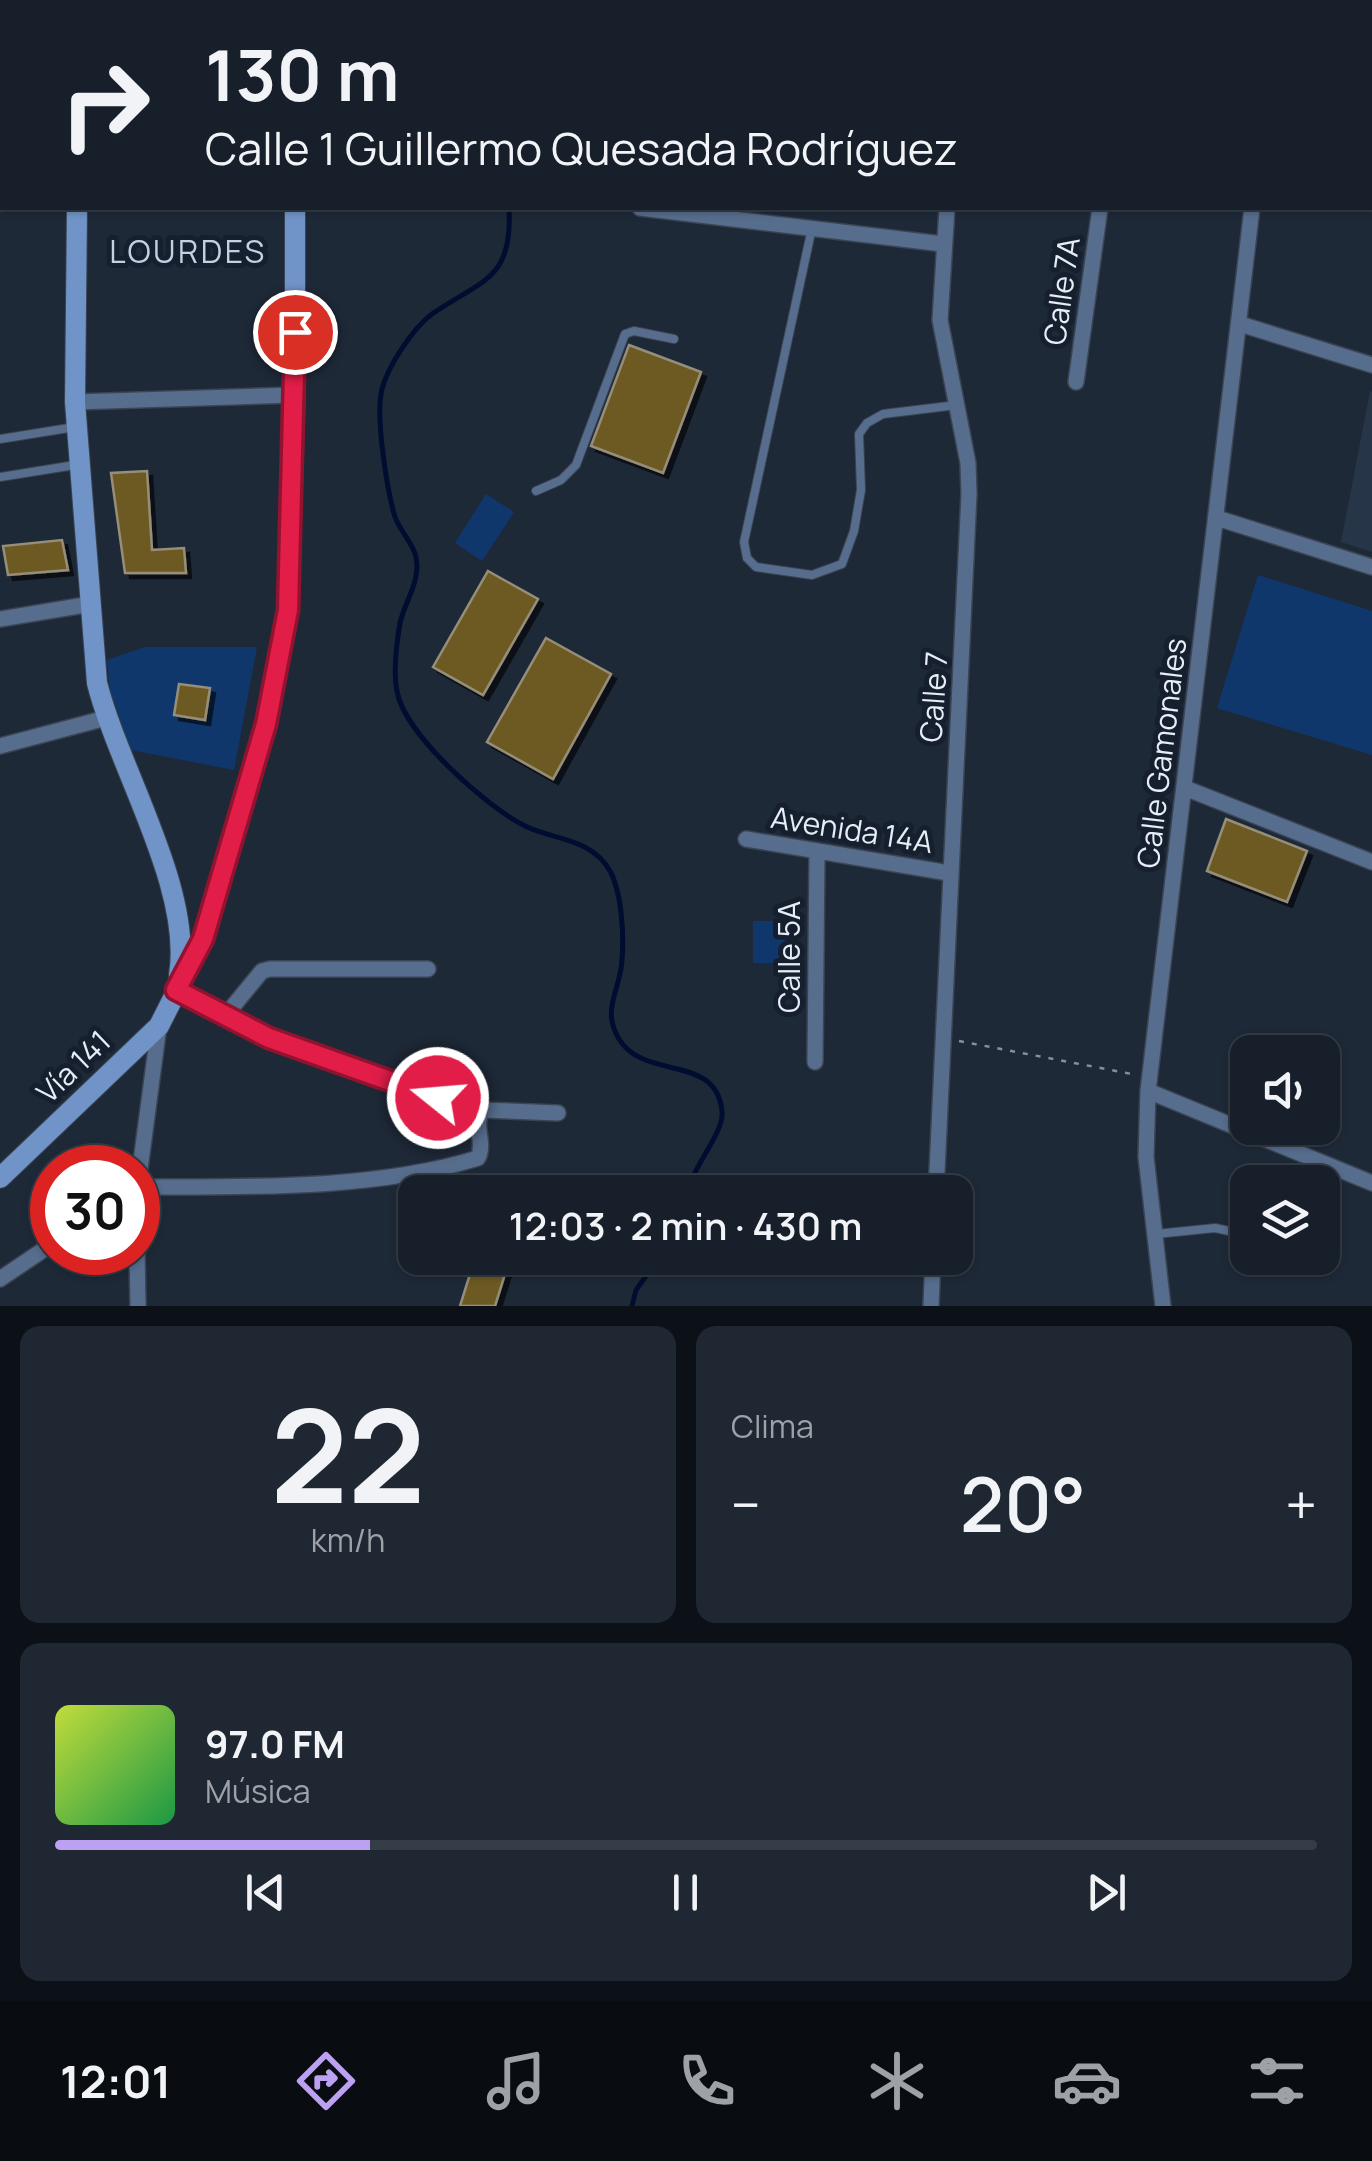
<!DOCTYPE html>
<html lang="es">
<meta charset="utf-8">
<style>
:root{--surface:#161f2a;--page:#1f2732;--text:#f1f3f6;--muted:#9ea2a8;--line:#353d47;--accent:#bca0f2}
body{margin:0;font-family:Manrope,sans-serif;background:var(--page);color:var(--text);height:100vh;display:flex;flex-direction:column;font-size:38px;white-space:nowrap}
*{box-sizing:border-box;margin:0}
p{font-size:32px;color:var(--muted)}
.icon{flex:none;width:55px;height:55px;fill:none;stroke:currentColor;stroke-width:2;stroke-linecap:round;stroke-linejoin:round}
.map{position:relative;height:1306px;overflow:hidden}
.details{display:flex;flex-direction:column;gap:20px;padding:20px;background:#0c1117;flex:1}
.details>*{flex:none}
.guide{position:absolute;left:0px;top:0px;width:1372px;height:210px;box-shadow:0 2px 8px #0004,0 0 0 2px var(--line);background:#161f2a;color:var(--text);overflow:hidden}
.fabs{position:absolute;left:1230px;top:1035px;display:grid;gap:20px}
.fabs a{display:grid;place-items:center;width:110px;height:110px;border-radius:20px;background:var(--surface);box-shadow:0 2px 8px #0004,0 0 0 2px var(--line);font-size:50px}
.speed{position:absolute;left:30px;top:1145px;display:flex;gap:20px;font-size:50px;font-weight:700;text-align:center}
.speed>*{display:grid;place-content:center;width:130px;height:130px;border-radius:50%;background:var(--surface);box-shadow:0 2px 8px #0004,0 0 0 2px var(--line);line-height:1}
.speed .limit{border:15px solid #d22;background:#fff;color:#111}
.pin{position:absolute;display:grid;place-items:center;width:85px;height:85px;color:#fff;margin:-42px;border:5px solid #fff;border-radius:50%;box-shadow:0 2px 10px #0007}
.me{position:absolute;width:110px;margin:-55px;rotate:287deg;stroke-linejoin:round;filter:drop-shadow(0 0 8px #0008)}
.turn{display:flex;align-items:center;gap:35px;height:210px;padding:0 40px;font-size:45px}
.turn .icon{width:130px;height:130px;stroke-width:2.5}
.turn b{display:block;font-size:70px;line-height:85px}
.big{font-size:75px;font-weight:600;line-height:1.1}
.details .card{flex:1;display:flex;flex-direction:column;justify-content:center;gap:15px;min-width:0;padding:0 35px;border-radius:20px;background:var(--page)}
.details .dial{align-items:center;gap:0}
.dial b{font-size:130px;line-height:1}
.song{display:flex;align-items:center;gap:30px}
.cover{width:120px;height:120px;border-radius:15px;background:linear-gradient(135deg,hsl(70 70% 55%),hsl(140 70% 35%))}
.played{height:10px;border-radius:5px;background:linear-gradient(90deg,var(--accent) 25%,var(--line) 25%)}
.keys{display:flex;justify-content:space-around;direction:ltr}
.heat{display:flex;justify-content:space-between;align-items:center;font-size:55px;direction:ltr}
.details .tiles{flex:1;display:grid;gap:20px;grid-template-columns:1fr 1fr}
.card:last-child{grid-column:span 2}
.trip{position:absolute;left:398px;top:1175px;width:575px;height:100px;border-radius:20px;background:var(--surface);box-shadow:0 2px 8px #0004,0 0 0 2px var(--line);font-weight:600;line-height:100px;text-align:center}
.dock{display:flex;height:160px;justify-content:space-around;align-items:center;background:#090c11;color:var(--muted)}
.dock .icon{width:70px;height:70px}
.dock .active{color:var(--accent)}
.dock b{font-size:45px;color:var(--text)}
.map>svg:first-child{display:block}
.built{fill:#273549}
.green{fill:#10376b}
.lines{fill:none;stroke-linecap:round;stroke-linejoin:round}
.stream{stroke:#000d30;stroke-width:5}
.building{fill:#6c5a24;stroke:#968e79;stroke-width:2.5;filter:url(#shadow)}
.lane-casing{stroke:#3a4453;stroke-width:10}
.street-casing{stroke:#3a4453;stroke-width:18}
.secondary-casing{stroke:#3a4453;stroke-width:22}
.path{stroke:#868f9c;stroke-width:2.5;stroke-dasharray:5 8;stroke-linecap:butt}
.lane{stroke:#576d8d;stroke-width:8}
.street{stroke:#576d8d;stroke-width:15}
.secondary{stroke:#7094c7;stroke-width:20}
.route-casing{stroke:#92132f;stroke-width:25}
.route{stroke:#e11d48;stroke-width:18}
.labels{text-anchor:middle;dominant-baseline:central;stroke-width:10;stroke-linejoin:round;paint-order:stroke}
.street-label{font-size:30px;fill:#e6edf7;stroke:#151f2e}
.neighbourhood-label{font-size:32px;letter-spacing:2.5px;fill:#c2d0e4;stroke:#151f2e}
</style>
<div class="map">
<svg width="1372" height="1306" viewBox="0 0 1372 1306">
<defs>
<filter id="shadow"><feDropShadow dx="5" dy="5" stdDeviation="0" flood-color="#0009"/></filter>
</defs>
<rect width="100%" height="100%" fill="#1e2938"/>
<path class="built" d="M1370,391L1372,392V552L1341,542Z"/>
<path class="green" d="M486,494L514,512L482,561L455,543Z
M1258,575L1372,611V755L1217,708Z
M145,647H257L234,770L131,750L110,691L107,660Z
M753,921H797V963H753Z"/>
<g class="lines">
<path class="stream" d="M584,2L585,0
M509,208C513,281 481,280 432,314C413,328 388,366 382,389C375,416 387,490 395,517C400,531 413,543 416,557C421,581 405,601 400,623C397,641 393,672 397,691C404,734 487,807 525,826C553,840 592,838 610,871C622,893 624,935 622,960C620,992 601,1009 619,1039C644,1081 716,1053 722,1111C725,1131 692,1168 687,1192
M632,1306L636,1290L659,1258"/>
</g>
<path class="building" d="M629,345L701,372L663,473L591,446Z
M147,471L152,550L184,548L186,573H125L111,473Z
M62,540L68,570L8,575L3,546Z
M488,571L538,599L483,695L433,667Z
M546,638L611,674L553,779L487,742Z
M179,684L210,688L205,720L174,715Z
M1226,819L1307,851L1287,902L1207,871Z
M475,1258H510L495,1306H460Z"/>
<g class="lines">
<defs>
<path id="lane" d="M812,228L744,542L747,558L756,567L812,575L842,564L854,531L861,490L859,434L867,423L883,414L957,405
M0,439L75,427
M0,477L75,465
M536,491L561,480L576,465L625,334L634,331L674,339
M1156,1234L1215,1228L1248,1235"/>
<path id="street" d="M970,2V0
M1128,2L1129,0
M1285,2V0
M1370,142L1372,143
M640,208L943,244
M1240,324L1372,365
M1076,382L1100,208
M75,402L295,395
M1217,518L1372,567
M0,619L91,604
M0,746L106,718
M1185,788L1372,862
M746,839L949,873
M176,989L269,1038L439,1098
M225,1016L262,971L270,969H428
M815,1062L817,852
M1148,1091L1372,1183
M138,1184L159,1026
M138,1187C245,1187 375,1190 478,1158C486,1142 472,1125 483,1110L558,1113
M936,1192L969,494L968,463L940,320L947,208
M137,1252L138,1306
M0,1279L52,1244
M931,1306L933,1258
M1163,1306L1146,1157L1148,1091L1252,208"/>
<path id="secondary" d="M94,2V0
M306,2V0
M77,208L75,402L97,683C119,770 193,888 179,975
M0,1178L159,1026L203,939L266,723L288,610L295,395V208"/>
</defs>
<use href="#lane" class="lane-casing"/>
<use href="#street" class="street-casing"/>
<use href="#secondary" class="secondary-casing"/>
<path class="path" d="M959,1041L1132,1074"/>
<use href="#lane" class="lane"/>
<use href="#street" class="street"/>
<use href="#secondary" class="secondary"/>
</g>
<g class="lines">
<defs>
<path id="route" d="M295,332L288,610L266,724L203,939L176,990L269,1038L438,1098"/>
</defs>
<use href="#route" class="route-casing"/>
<use href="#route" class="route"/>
</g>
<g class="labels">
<g class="street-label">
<text transform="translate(1061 291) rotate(-82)">Calle 7A</text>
<text transform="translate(933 697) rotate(-86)">Calle 7</text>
<text transform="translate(1161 753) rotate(-83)">Calle Gamonales</text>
<text transform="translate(852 829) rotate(9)">Avenida 14A</text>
<text transform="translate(788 957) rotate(-90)">Calle 5A</text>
<text transform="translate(73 1066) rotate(-44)">Vía 141</text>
</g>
<g class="neighbourhood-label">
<text x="188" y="251">LOURDES</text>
</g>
</g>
</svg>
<div class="fabs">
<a><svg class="icon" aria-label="sound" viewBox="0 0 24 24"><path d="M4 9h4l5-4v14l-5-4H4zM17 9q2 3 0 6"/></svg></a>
<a><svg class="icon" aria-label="layers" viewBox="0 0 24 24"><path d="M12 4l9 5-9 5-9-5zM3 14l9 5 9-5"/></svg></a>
</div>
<div class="speed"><div class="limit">30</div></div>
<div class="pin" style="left:295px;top:332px;background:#d93025"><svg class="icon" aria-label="arrive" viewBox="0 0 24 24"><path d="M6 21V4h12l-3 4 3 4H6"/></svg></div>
<svg class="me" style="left:438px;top:1098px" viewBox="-20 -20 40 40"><circle r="17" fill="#e11d48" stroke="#fff" stroke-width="3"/><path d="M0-11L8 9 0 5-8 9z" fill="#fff"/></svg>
<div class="trip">12:03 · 2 min · 430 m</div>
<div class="guide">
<div class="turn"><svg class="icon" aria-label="right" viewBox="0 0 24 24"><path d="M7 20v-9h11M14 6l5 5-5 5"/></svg><div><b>130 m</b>Calle 1 Guillermo Quesada Rodríguez</div></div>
</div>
</div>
<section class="details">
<div class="tiles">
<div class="card dial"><b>22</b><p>km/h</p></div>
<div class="card"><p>Clima</p>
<div class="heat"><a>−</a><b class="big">20°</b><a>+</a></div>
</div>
<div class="card">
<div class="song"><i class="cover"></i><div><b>97.0 FM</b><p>Música</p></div></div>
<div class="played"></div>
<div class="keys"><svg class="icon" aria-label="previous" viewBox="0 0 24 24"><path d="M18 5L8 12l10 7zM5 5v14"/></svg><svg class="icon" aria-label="pause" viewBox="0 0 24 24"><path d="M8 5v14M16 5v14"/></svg><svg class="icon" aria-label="next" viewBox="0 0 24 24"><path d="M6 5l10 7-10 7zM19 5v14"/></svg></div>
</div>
</div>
</section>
<nav class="dock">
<b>12:01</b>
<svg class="icon active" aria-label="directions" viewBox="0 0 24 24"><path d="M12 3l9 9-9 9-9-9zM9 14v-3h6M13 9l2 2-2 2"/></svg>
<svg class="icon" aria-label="music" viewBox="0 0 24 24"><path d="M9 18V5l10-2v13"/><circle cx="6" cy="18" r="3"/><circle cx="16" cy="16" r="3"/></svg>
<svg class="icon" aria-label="phone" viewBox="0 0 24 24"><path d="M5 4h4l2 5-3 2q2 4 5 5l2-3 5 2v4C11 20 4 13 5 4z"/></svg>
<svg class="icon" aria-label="climate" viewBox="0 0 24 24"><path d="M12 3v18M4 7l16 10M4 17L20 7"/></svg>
<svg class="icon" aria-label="car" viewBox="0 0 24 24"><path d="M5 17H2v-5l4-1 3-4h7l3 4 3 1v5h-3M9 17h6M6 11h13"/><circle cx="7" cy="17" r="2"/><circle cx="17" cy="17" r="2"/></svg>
<svg class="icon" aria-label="filters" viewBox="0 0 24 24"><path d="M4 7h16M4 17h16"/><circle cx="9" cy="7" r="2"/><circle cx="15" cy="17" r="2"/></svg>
</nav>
